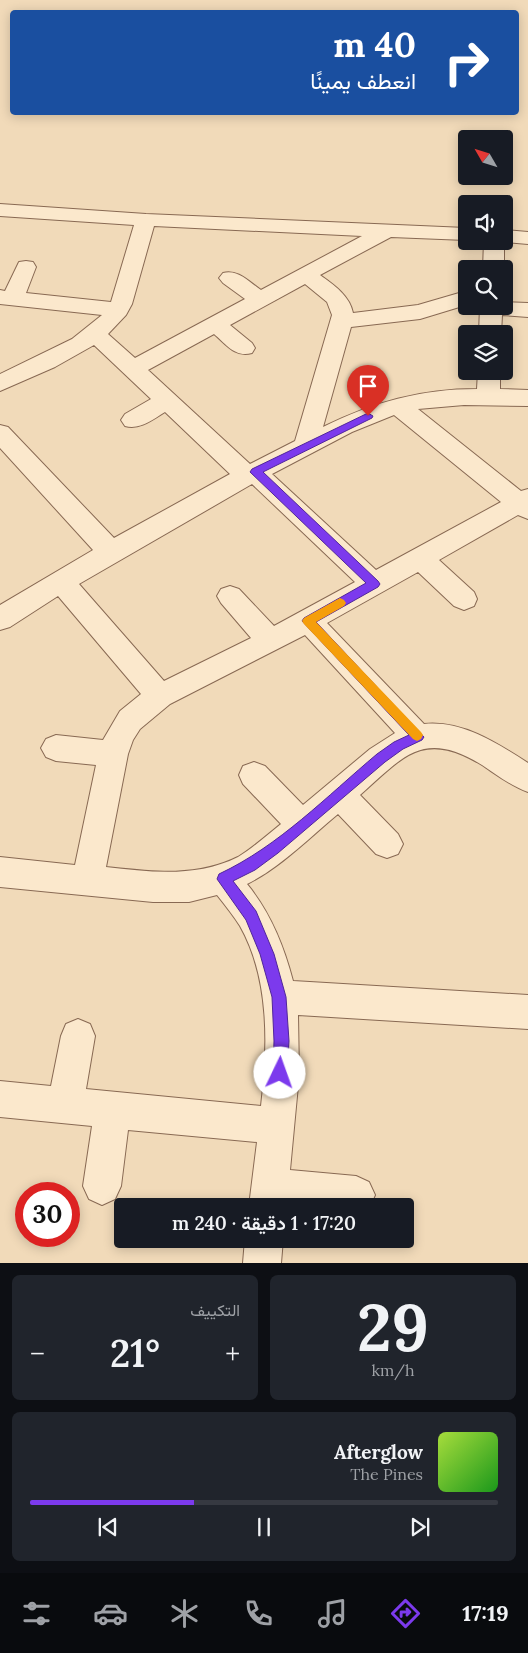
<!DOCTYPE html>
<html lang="ar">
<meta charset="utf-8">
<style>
:root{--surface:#171b24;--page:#20242c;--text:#f1f3f6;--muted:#9ea1a6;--line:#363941;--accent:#7c3aed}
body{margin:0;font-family:Lora,Vazirmatn,serif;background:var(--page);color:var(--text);direction:rtl;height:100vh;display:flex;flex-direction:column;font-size:19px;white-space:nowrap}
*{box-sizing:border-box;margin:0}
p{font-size:16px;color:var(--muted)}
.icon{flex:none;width:28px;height:28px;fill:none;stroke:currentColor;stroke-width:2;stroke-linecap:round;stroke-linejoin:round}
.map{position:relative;height:1263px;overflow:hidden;direction:ltr}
.panel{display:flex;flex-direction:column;gap:12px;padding:12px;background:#0d0f14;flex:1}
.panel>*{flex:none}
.hud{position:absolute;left:10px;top:10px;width:509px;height:105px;border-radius:5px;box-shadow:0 2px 12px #0003;direction:rtl;background:#1a4fa0;color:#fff;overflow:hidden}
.needle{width:32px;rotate:309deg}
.buttons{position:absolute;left:458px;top:130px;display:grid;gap:10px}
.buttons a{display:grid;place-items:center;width:55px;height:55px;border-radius:5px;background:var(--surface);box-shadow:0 2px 12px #0003;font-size:25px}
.speed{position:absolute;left:15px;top:1182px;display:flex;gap:10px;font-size:25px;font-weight:700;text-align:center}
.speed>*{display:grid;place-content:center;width:65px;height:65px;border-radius:50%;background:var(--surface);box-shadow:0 2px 12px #0003;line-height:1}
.speed .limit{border:8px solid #d22;background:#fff;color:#111}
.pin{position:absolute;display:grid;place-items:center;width:42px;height:42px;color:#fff;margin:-51px -21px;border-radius:50% 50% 50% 0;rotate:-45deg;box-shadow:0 0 5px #0007}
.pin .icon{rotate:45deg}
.me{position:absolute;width:55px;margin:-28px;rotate:3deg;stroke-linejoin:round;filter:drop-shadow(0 0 4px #0008)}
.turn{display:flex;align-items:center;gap:18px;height:105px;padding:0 20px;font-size:22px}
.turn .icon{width:65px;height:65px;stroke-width:2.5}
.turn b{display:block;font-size:35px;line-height:42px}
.big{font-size:38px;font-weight:600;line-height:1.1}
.panel .card{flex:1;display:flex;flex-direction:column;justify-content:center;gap:8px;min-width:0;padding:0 18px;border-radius:8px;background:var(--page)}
.panel .dial{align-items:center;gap:0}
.dial b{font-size:65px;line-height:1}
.song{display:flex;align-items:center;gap:15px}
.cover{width:60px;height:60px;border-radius:8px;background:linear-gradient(135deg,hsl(80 70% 55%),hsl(120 70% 35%))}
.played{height:5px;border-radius:2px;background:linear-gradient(90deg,var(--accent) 35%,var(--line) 35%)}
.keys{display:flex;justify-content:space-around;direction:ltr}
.heat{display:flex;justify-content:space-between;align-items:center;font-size:28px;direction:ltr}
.panel .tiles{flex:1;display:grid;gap:12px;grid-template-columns:1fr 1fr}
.card:last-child{grid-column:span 2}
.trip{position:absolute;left:114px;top:1198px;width:300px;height:50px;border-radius:5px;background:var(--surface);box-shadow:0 2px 12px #0003;font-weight:600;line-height:50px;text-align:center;direction:rtl}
.tab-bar{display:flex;height:80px;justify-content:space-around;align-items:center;background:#090b0e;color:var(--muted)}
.tab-bar .icon{width:35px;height:35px}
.tab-bar .selected{color:var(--accent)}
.tab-bar b{font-size:22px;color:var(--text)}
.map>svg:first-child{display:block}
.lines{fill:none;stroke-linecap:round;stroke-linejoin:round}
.minor-casing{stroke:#886953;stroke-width:2}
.minor{fill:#fbe8cc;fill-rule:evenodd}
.route{fill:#7c3aed;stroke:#51269a}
.slow{fill:#f59e0b}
</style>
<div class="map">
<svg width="528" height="1263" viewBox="0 0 528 1263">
<rect width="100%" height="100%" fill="#f1dab9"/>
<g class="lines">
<defs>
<path id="minor" d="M0,204L146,214L466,228V240L391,237L320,275C334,285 350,296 353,313L418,305L466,291V305L420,319L351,327L323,427C373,402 421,389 477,389L478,371H500V389L528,390V406L464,405L418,409L521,491L528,489V519L518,515L439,560L474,592L477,599L474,606L464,610L454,606L418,572L327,623L424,724C462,720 497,743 528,763V792C511,786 497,775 482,765C423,729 404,756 360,795L398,834L403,844L398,854L387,858L376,854L338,814C309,838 281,867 247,884C270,912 284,946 293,981L528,995V1029L298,1015L299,1075L290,1170L356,1176L369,1182L375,1195L370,1206H249L257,1142L128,1130L121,1186L115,1199L102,1205L89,1199L83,1186L92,1126L0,1117V1081L51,1086L61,1036L66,1024L78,1019L90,1024L95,1036L86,1089L261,1106C268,1048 270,979 240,926C233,915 225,905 217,895L189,902H153L0,887V857L75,865L96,765L56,761L46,757L41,748L46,739L56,735L103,740L120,711L141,694L58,596L10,627L0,630V605L93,550L0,448V425L8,427L114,538L230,474L165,412C152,420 140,430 125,426L121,420L125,414L151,399L94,345L55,367L0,391V374L72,339L102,315L0,304V290L5,291L19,262L26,261L33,262L36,267L26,293L111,302L134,225L0,216ZM154,226L362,236L261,290C249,282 238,269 223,273L219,278L223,283L245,299L135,358L108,334L126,315L132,304ZM305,284L327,302L332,315L295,441L250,464L148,370L214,334C226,344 235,358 252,353L255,348L252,343L230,325ZM394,415L501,502L376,570L272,474L352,432ZM252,484L355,582L274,626L239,589L230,586L221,589L217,596L221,603L251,638L164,681L79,584ZM305,635L395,733L370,749L303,805L265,766L254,762L243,766L239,775L243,784L281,824C267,835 253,848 238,857C196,878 151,872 106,867L128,754L133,740L140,729L170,704Z
M504,230L528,232V244L504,242V269H483L484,241H504Z
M504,302L528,303V317L502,315L501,334H479L480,306H504Z
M245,1239H283L281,1263H243Z"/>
</defs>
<use href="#minor" class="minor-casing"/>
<use href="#minor" class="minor"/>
</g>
<path class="route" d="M368,413L373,416L372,418L263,472L378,581L380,584L378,587L316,622L424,737L422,740L403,749L385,762L278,853L255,870L233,881L256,911L274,954L286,997L289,1041L287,1073L285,1078L280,1080L275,1078L273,1073L274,1041L272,997L260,954L246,920L217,879L219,874C279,846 327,796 377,754L394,742L409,735L302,621L304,618L366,583L250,472L252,469Z"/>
<path class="slow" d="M340,598L344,600L346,603L344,606L316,622L421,732L423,735L421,739L417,741L413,739L304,624L302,621L304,618Z"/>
</svg>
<div class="buttons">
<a><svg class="needle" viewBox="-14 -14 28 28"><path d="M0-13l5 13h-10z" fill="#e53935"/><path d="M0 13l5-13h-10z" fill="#9ea1a6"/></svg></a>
<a><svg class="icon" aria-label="sound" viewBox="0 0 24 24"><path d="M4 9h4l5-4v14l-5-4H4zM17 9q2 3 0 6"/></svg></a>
<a><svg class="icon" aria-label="search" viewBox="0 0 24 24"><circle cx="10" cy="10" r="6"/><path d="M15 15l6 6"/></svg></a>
<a><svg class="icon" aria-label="layers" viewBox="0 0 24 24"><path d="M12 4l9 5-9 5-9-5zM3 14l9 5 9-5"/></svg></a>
</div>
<div class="speed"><div class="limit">30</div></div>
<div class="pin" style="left:368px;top:416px;background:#d93025"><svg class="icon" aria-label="arrive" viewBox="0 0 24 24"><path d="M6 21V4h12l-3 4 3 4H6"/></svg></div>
<svg class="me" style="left:280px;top:1073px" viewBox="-20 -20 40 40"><circle r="19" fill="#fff"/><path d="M0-13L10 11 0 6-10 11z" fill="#7c3aed"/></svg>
<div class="trip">17:20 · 1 دقيقة · 240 m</div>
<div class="hud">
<div class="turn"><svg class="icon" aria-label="right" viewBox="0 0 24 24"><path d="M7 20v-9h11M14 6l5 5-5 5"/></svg><div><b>40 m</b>انعطف يمينًا</div></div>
</div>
</div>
<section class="panel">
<div class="tiles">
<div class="card dial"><b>29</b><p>km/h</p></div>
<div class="card"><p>التكييف</p>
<div class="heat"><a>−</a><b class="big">21°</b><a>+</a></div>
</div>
<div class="card">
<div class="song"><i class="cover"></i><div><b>Afterglow</b><p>The Pines</p></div></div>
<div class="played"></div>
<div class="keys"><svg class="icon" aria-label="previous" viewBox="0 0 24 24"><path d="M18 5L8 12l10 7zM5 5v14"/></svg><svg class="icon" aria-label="pause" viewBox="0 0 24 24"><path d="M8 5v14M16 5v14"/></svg><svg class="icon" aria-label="next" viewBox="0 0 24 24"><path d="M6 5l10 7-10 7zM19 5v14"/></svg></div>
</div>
</div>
</section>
<nav class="tab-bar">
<b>17:19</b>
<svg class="icon selected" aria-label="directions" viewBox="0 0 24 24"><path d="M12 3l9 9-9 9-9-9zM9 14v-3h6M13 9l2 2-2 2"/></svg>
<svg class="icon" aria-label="music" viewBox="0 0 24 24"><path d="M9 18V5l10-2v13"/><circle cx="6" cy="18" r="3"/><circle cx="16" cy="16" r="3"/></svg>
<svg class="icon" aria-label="phone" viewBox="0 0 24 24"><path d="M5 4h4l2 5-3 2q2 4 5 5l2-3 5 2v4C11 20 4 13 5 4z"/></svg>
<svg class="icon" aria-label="climate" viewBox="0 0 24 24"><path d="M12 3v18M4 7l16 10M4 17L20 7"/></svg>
<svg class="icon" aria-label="car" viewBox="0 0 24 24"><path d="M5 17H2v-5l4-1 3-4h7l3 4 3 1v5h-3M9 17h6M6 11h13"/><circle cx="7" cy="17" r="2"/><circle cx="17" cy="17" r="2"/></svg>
<svg class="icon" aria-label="filters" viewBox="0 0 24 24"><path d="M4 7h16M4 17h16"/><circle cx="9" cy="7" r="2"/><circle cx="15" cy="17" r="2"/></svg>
</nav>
